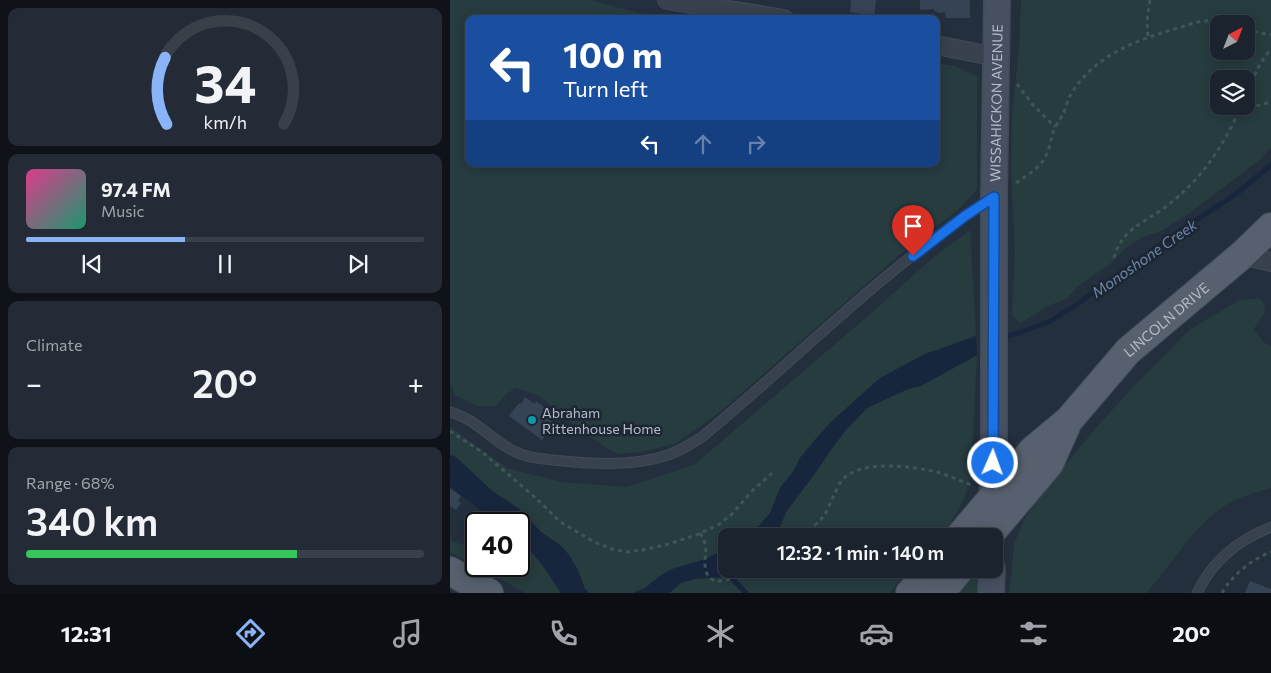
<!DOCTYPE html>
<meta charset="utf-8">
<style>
:root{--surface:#1b232e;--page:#242b36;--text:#f1f3f6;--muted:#a0a4aa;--line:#39404a;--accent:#8ab4f8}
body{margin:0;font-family:Commissioner,sans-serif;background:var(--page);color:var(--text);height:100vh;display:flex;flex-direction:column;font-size:19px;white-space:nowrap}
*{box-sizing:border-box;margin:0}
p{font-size:16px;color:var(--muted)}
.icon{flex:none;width:28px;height:28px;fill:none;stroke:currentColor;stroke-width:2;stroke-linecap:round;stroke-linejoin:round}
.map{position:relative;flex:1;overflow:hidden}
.panel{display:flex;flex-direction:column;gap:8px;padding:8px;background:#0f1319;width:450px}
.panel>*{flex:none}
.top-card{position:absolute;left:15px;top:15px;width:475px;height:152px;border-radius:10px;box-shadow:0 2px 12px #0003,0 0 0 1px var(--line);background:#1a4fa0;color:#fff;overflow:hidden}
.needle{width:32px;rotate:42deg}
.tools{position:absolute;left:760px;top:15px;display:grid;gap:10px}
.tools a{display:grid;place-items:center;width:45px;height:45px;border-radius:10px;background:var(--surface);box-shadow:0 2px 12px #0003,0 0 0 1px var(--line);font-size:25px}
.speed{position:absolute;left:15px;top:512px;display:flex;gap:10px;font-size:25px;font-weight:700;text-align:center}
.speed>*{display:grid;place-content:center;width:65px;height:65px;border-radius:50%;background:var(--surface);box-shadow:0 2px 12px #0003,0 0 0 1px var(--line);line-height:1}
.speed .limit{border:2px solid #111;border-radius:8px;background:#fff;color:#111}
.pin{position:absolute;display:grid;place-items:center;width:42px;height:42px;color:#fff;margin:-51px -21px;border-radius:50% 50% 50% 0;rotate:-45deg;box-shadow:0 0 5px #0007}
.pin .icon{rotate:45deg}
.me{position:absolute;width:55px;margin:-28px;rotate:2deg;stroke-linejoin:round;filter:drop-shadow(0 0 4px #0008)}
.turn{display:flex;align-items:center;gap:18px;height:105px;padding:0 15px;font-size:22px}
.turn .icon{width:65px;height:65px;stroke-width:2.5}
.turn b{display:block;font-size:35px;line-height:42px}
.lanes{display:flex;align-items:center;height:48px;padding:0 15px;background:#0003;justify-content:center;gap:25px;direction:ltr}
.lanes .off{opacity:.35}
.big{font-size:38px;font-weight:600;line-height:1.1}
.panel .card{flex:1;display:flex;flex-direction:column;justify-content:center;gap:8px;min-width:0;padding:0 18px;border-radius:10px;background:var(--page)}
.panel .dial{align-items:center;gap:0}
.dial svg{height:130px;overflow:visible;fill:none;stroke:var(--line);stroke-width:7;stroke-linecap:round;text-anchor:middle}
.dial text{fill:var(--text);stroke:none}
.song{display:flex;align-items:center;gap:15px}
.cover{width:60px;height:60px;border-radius:8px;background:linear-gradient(135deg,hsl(330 70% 55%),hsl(160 70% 35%))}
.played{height:5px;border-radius:2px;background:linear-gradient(90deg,var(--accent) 40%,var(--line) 40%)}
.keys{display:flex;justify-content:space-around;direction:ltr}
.heat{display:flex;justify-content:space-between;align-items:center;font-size:28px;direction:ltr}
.charge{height:8px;border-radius:4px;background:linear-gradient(90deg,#34c759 68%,var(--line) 0)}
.trip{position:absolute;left:268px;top:528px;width:285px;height:50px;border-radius:10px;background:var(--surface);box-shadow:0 2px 12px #0003,0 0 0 1px var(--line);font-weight:600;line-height:50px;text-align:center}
.tab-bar{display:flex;height:80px;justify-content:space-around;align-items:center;background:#0b0e12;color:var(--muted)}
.tab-bar .icon{width:35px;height:35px}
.tab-bar .active{color:var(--accent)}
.tab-bar b{font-size:22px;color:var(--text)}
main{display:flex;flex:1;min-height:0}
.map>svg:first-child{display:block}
.green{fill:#263c3f;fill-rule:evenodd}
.water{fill:#17263c}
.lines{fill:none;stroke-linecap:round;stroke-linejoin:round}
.stream{stroke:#17263c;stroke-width:5}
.building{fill:#364354}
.lane-casing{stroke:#414a57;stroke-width:11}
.street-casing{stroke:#414a57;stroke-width:20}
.secondary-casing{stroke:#414a57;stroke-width:28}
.primary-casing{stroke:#414a57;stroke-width:30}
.path{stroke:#3f5557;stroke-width:3;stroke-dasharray:4 4;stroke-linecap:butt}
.lane{stroke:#38414e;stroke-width:9}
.street{stroke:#38414e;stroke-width:18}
.secondary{stroke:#465061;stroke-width:25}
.primary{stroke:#56606e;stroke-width:28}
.route-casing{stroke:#114b97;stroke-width:12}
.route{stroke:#1a73e8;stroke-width:9}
.culture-dot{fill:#0f9aa8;stroke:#1d2633;stroke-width:2}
.labels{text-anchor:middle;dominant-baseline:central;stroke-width:5;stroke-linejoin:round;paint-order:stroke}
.street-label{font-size:14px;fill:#b4bcc9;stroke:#1d2633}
.poi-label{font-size:14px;fill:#b4bcc9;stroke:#1d2633;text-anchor:start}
.water-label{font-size:15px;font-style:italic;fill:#6d86a8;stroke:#1d2633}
</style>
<main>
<section class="panel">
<div class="card dial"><svg viewBox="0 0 100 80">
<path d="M14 69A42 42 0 1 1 86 69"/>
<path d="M14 69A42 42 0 0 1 13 28" stroke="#8ab4f8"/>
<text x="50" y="56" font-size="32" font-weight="700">34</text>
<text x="50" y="72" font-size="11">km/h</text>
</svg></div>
<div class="card">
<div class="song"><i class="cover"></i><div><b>97.4 FM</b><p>Music</p></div></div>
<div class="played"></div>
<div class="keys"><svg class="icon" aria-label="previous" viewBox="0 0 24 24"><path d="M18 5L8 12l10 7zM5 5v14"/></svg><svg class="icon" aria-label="pause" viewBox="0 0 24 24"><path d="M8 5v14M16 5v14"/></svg><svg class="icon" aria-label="next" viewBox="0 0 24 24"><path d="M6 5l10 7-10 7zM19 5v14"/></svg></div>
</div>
<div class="card"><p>Climate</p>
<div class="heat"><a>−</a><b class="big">20°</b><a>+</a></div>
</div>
<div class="card"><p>Range · 68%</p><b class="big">340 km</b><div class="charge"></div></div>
</section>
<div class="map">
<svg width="821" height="593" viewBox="0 0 821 593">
<rect width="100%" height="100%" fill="#242f3e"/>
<path class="green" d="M0,0H140L212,19H19V164H486V63L504,66L527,76V189L509,209L449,255L270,412L225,444L192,452L168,454L161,451L124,425L88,395L66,388L56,394L46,406H27L6,396L0,385Z
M571,0H821V148L812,158L734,217L711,231L693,237L677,247L661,263L627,287L616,299L600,305L570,323L562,315L565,250L561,176L562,114L569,48ZM769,24H796V51H769ZM769,79H796V106H769Z
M520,230L526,336L475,354L430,378L381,422L364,441L350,458L343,472L330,488L320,513L310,525L297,536H276V549L255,559L211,575L195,588L183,593H139L135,589L128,570L119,555L110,545L91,532L68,508L41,490L9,460L4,456L0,455V427L57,468L111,482L177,487L244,465L419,315L484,257Z
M809,298L815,305L814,314L803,330L815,343L821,346V488C808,492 792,496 781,502C745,522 723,564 696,593H559L564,544L575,518L593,492L645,429L683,387L739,330L790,300Z
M527,355L521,477L513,501L494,534L491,536H323L330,527L336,512L366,472L380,450L395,431L417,408L458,389L471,386Z
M0,540C9,544 17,547 26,543V566L0,552Z
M69,540C87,555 98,573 111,593H76L26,566H69Z
M291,569H457L440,593H219L231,583L244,579L274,577Z
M524,570L529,576L528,593H504Z"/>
<path class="water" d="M526,336L527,355L471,386L458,389L417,408L395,431L381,450L366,472L336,512L330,527L323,536H297L310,525L320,513L330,488L343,472L350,458L364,441L381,422L430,378L475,354Z
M0,455L4,456L9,460L41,490L68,508L91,532L110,545L119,555L128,570L135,589L139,593H111C98,573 87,555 69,540V524H49L0,487Z
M276,549V569H291L274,577L244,579L231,583L219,593H183L195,588L211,575L222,569L255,559Z"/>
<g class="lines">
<path class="stream" d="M559,336L599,322L626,305L731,230L786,194L821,165
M274,570L296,593"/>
</g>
<path class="building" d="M401,0H426L424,16L400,12Z
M470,0H520V18H496L495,12L490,13L484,11V9L470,10Z
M75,397L85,404L86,401L98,410L94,416L104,423L92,440L59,416L69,403L71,404Z
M0,488L11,496L8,501L11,503L6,510L0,506Z
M800,581L821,589V593H795Z"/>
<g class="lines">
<defs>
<path id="lane" d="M0,412C28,419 46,446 73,455C82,458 93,459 103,460C140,464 182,467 218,455C230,451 241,444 252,437C348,358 436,266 541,199
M747,593C762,561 788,540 821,527"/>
<path id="street" d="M217,0L334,19
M486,45L547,57
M792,255L821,262"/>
<g id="secondary">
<path id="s1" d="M542,509L544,432V197L547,0"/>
<path d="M541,593L542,569"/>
</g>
<g id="primary">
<path id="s2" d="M510,536L583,450L619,420L678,351L792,255L821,227"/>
<path d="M538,536L599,464L616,426"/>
<path d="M0,571L39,593"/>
<path d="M460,593L482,569"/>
<path d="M490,593L510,569"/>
</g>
</defs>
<use href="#lane" class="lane-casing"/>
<use href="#street" class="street-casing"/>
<use href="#secondary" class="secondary-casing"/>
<use href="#primary" class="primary-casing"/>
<path class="path" d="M796,30L821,35
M698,36L697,21L700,0
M567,84L583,105L605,127
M796,98C802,80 808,64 821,49
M791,110L821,102
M566,183C580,173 594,166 599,148C601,141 602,134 605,127C608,122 611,118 613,114C616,108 617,101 620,96C641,58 683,41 722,30C740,25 759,15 777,24
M664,258C671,230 692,224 714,208C725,200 735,191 745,180C765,159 779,132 792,106
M0,431L32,452L87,499L109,521L144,542L162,549L177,552L192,550L219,544L246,535L268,525L282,514L302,491L322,473
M250,533C261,550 252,555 256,571C262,591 288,576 299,569
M343,536C378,523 373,515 389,485C402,458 463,466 487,472C499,475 511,482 523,485
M772,593C782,575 802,559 821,552"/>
<use href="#lane" class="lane"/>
<use href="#street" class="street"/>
<use href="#secondary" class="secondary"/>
<use href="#primary" class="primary"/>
</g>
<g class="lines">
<defs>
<path id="route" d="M463,256L515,216L544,197L543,463"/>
</defs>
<use href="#route" class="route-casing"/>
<use href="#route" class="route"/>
</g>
<circle class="culture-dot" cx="82" cy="420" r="5"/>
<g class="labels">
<g class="street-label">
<text stroke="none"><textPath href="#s1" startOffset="406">WISSAHICKON AVENUE</textPath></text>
<text stroke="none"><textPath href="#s2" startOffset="300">LINCOLN DRIVE</textPath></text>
</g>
<g class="poi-label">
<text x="92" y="412">Abraham<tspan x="92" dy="16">Rittenhouse Home</tspan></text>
</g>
<g class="water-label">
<text transform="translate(694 258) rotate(-35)">Monoshone Creek</text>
</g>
</g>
</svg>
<div class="tools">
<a><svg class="needle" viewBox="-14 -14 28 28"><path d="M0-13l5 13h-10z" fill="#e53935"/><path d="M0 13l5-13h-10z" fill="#a0a4aa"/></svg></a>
<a><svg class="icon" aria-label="layers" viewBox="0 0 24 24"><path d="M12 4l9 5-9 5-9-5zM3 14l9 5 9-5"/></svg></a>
</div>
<div class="speed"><div class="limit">40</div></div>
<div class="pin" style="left:463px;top:256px;background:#d93025"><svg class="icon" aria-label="arrive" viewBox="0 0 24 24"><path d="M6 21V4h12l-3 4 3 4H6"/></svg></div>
<svg class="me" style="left:543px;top:463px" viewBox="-20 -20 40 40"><circle r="17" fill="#1a73e8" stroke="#fff" stroke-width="3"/><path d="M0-11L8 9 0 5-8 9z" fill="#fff"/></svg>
<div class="trip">12:32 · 1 min · 140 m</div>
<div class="top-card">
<div class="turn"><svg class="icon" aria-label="left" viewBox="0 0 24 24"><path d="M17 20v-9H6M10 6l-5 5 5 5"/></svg><div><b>100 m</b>Turn left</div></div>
<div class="lanes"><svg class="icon" aria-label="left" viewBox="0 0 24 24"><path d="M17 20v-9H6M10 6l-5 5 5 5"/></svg><svg class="icon off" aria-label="ahead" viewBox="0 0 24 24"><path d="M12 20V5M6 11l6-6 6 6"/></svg><svg class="icon off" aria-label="right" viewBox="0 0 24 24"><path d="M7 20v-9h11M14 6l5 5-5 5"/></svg></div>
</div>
</div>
</main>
<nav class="tab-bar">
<b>12:31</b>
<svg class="icon active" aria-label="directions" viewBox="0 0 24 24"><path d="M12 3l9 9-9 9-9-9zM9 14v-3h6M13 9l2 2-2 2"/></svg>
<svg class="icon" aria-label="music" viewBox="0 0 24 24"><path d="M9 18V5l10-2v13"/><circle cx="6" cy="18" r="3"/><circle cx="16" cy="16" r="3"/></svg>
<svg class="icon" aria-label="phone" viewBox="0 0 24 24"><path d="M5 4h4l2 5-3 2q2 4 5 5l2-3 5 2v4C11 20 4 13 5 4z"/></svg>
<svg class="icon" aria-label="climate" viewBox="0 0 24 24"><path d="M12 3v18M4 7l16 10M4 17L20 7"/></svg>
<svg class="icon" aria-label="car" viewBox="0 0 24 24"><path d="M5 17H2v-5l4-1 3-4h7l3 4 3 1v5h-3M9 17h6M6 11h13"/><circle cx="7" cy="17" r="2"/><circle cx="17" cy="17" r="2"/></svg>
<svg class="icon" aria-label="filters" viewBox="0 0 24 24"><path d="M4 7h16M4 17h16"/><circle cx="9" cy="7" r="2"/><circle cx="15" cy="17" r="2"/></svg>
<b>20°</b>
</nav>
